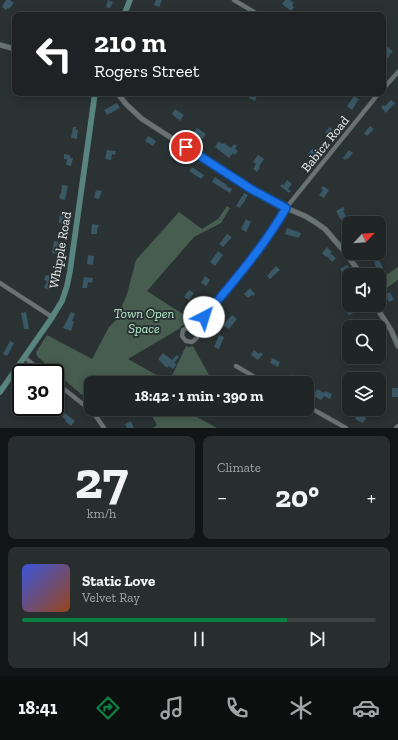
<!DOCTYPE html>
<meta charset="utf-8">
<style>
:root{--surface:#202626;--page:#282e2e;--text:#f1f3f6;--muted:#a2a5a7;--line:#3d4343;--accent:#0b8043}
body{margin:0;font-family:"Zilla Slab",serif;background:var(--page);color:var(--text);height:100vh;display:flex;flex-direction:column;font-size:15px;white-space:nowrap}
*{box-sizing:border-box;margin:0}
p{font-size:13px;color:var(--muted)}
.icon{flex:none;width:22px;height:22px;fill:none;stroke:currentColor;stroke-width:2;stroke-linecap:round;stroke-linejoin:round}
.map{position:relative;height:428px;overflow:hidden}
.panel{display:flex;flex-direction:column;gap:8px;padding:8px;background:#121515;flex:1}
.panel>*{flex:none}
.banner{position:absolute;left:12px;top:12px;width:374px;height:84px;border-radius:8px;box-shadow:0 2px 10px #0003,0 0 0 1px var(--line);background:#202124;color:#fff;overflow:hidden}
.needle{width:26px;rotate:64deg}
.buttons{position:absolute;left:342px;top:216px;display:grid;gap:8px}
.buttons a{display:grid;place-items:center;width:44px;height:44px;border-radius:8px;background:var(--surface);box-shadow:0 2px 10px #0003,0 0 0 1px var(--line);font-size:20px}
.speed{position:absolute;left:12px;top:364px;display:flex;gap:8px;font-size:20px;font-weight:700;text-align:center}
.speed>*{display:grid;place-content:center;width:52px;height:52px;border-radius:50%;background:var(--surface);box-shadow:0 2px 10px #0003,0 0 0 1px var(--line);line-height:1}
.speed .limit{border:2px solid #111;border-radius:6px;background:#fff;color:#111}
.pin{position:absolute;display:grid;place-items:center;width:34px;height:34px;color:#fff;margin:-17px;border:2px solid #fff;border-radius:50%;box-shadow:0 1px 4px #0007}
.me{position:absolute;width:44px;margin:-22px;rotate:40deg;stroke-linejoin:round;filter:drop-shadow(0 0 3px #0008)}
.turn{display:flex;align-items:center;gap:14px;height:84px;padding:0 16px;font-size:18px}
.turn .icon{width:52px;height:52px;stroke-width:2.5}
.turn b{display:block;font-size:28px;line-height:34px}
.big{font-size:30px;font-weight:700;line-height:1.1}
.panel .card{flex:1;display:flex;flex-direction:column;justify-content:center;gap:6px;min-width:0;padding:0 14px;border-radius:8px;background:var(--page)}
.panel .dial{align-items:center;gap:0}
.dial b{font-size:52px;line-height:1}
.song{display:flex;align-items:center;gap:12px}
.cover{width:48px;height:48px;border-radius:6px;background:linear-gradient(135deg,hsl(230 70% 55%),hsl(20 70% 35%))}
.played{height:4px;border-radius:2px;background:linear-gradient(90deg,var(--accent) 75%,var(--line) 75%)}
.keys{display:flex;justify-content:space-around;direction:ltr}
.heat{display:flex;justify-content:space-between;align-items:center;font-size:22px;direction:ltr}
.panel .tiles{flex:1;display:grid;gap:8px;grid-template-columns:1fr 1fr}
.card:last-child{grid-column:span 2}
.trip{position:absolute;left:84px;top:376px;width:230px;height:40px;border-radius:8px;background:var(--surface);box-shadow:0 2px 10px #0003,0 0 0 1px var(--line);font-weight:700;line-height:40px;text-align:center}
.tab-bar{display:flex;height:64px;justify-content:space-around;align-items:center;background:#0d0f0f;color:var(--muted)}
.tab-bar .icon{width:28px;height:28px}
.tab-bar .active{color:var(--accent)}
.tab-bar b{font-size:18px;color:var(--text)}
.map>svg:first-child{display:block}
.green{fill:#465d4f}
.building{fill:#3a5765}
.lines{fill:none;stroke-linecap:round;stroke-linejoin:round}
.minor-casing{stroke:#474d4e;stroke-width:5}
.tertiary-casing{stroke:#474d4e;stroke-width:6}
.secondary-casing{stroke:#474d4e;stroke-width:6}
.minor{stroke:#6a7374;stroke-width:4}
.tertiary{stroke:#6a7374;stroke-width:5}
.secondary{stroke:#598581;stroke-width:5.5}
.route-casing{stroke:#114b97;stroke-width:10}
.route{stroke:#1a73e8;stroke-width:7}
.labels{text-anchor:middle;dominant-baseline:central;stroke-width:4;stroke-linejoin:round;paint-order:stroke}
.street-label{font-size:13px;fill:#ebf0f1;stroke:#2a3233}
.park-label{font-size:13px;font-style:italic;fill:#b7edcd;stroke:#2a3233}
</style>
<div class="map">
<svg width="398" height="428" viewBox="0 0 398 428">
<rect width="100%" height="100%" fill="#2a3233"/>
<path class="green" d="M227,206L230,208L221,223L194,237L147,291L195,322C189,326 185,321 179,329L128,359L169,382L186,346L189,347L193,346L210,377L205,383H124L118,380L110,383H91V391L82,395L39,358L37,356L36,352L47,335L92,359L109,327L116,320L127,294L136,260L179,212L202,229L218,219Z
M398,267V280L379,293V280Z
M148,409H185L184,410L217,428H153L157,425Z"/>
<path class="building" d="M6,0H10L14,3L9,9L8,8L6,10L2,7Z
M108,0L113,2L110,8L106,7Z
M156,0H162L159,7L154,5Z
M285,0H290L294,3L292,5L294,7L291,11L282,4Z
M388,47L393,52L389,55L390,56L383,63V55L386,52L384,50Z
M251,93H258L255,101L249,98Z
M354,96L359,99L352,110L347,106Z
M391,100L395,103L386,113L381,107L383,105L385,106Z
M117,103L120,108L107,115L104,110Z
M175,109L184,115L180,121L172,114Z
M370,126L374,129L367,136L364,133Z
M73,127H76V130H78L77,139L71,138Z
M330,127L334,131L330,136L325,132Z
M197,128L206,134L203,139L194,133Z
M148,136L156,141L153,146L145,141Z
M219,141L222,144L224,143L231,148L234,144L237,146L235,149L238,151L235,155L233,153L229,158L215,147Z
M313,148L317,152L311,158L307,155Z
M107,150L116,151L115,155L112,154L111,160L105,159Z
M349,150L353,153L348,159L347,158L345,160L343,158Z
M172,152L178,156L175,160L169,156Z
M64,154L70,155V158H73L71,166L66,165L67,159H64Z
M258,155L264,159L259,167L260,168L257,172L253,169L256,164L253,162Z
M192,167L204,175L201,179L189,171Z
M215,177L227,185L226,186L232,189L230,193L212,182Z
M287,180L292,184L288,189L291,191L289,193L280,186L282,184L284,185Z
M62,185L68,186L65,200L60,199L61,198H59L60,194H61Z
M323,186L329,190L324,198L319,195L323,190L321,189Z
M96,190L102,191L99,199L94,198Z
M244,193L248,195L243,204H242L240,208L236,206L242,196H243Z
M343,207L345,210L343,211L346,216L341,220L336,211Z
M60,211H66L65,224L59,223Z
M246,219L251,222L246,232L241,229Z
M92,224L99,225L98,229L97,228V234H91Z
M287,228L301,233L299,238L285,234Z
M227,234L232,237L223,247L219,244Z
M54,241L59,242L58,254L52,253Z
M327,247L332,252L330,253L336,258L332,262L327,256L326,257L322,253Z
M218,251L223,255L215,266L210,262Z
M88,255L94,256L93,265L87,264Z
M379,260L383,268L378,271L374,262Z
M347,265L351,271L349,272L351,275H349V282L340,269Z
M276,266L280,270L270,279L267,276Z
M46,275L51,276L50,280L53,281L49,290L44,288L47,281L44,280Z
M205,276L210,280L206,286L201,283Z
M84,277L93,278L92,283L88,282L87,288H82Z
M250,288L255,294L253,296L252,295L248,298L244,294Z
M189,290L194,293L189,300L184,297Z
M390,292L394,300L389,302L385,295Z
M352,305L354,313L348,315L346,306Z
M26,312L29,329H24L21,313Z
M71,312L75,314L72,321L74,322L71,331L63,328Z
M232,315L237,319L229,329L223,325Z
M219,335L224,337L219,349L214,347Z
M10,341L14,343L7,356L3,354Z
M254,350L259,354L260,352L263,354L258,360L251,355Z
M163,353L172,360L177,355L179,357L174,363L177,364L173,369L169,366L167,368L158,359Z
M272,358L280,362L278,367L270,363Z
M292,374L299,378L296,383L289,379Z
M219,376L227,381L225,383H215Z
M17,386L21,389V402L16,408L11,404L13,401L14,402L20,395L13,389Z
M392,388H398V397H392Z
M317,389L324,393L325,391L332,394L330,399L324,396L321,400L313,396Z
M114,409H123L122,410L124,414L120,417Z
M65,413L75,421L71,426L65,421L66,420L62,417Z
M358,413L366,418L363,423L355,419Z
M131,421L134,428H127L125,424Z"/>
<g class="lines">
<defs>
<path id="minor" d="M234,0L259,15
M383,89L398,72
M0,283L52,317
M195,329L197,333V338L192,342L186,341L182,336L183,330L189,327L195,329L261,248L272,233L286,208L379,93
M24,357L44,373
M236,366L265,383
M55,382L93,412L104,428
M307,406L346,428
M396,428L398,426"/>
<path id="tertiary" d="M0,45L15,49
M117,93L127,105L142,119L251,189L286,208L305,216L315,222L325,229L344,251L358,270L361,275
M375,305L391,330L398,346"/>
<path id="secondary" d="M124,15L130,0
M0,392L51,319L62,301L67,286L70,271L95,93"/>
</defs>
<use href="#minor" class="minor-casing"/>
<use href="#tertiary" class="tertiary-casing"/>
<use href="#secondary" class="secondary-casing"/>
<use href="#minor" class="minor"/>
<use href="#tertiary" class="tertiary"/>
<use href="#secondary" class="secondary"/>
</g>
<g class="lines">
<defs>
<path id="route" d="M186,147L251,189L286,208C263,248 233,282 204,317"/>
</defs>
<use href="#route" class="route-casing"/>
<use href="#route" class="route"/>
</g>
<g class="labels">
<g class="street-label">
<text transform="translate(325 144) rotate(-51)">Babicz Road</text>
<text transform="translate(60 250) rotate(-80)">Whipple Road</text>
</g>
<g class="park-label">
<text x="144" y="313">Town Open<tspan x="144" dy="15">Space</tspan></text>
</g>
</g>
</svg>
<div class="buttons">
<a><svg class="needle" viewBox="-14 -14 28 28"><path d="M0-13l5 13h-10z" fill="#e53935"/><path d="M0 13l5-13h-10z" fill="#a2a5a7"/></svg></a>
<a><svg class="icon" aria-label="sound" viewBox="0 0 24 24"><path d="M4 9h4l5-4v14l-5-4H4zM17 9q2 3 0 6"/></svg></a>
<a><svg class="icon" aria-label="search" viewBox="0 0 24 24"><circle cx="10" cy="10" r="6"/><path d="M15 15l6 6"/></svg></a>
<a><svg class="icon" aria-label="layers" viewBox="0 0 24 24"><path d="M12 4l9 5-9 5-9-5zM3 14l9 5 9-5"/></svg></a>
</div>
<div class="speed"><div class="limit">30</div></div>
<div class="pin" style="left:186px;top:147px;background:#d93025"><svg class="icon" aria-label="arrive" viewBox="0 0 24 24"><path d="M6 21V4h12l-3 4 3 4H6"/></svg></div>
<svg class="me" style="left:204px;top:317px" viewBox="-20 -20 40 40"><circle r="19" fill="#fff"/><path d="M0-13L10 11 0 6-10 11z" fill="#1a73e8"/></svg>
<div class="trip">18:42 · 1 min · 390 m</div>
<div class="banner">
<div class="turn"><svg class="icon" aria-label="left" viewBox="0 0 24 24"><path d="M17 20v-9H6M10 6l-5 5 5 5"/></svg><div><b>210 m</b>Rogers Street</div></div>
</div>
</div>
<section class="panel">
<div class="tiles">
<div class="card dial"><b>27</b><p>km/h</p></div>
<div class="card"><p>Climate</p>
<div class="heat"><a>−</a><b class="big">20°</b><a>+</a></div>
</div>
<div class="card">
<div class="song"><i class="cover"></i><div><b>Static Love</b><p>Velvet Ray</p></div></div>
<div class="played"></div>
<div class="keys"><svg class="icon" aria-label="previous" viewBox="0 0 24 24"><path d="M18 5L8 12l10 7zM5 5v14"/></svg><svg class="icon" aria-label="pause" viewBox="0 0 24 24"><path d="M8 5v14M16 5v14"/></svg><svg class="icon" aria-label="next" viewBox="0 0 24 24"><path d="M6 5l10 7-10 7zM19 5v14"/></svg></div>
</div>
</div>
</section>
<nav class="tab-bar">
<b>18:41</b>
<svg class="icon active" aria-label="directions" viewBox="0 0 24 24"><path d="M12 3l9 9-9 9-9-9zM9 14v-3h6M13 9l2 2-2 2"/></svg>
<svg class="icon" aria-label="music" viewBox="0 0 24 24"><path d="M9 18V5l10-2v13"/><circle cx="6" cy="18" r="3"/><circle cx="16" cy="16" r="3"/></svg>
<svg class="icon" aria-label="phone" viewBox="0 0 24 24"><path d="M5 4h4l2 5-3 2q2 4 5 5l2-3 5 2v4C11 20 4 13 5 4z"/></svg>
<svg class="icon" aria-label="climate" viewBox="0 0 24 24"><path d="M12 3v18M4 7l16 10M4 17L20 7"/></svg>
<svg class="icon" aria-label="car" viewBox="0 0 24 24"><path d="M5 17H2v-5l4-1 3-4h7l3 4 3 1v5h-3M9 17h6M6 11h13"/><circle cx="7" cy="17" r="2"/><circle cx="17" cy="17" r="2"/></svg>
</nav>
